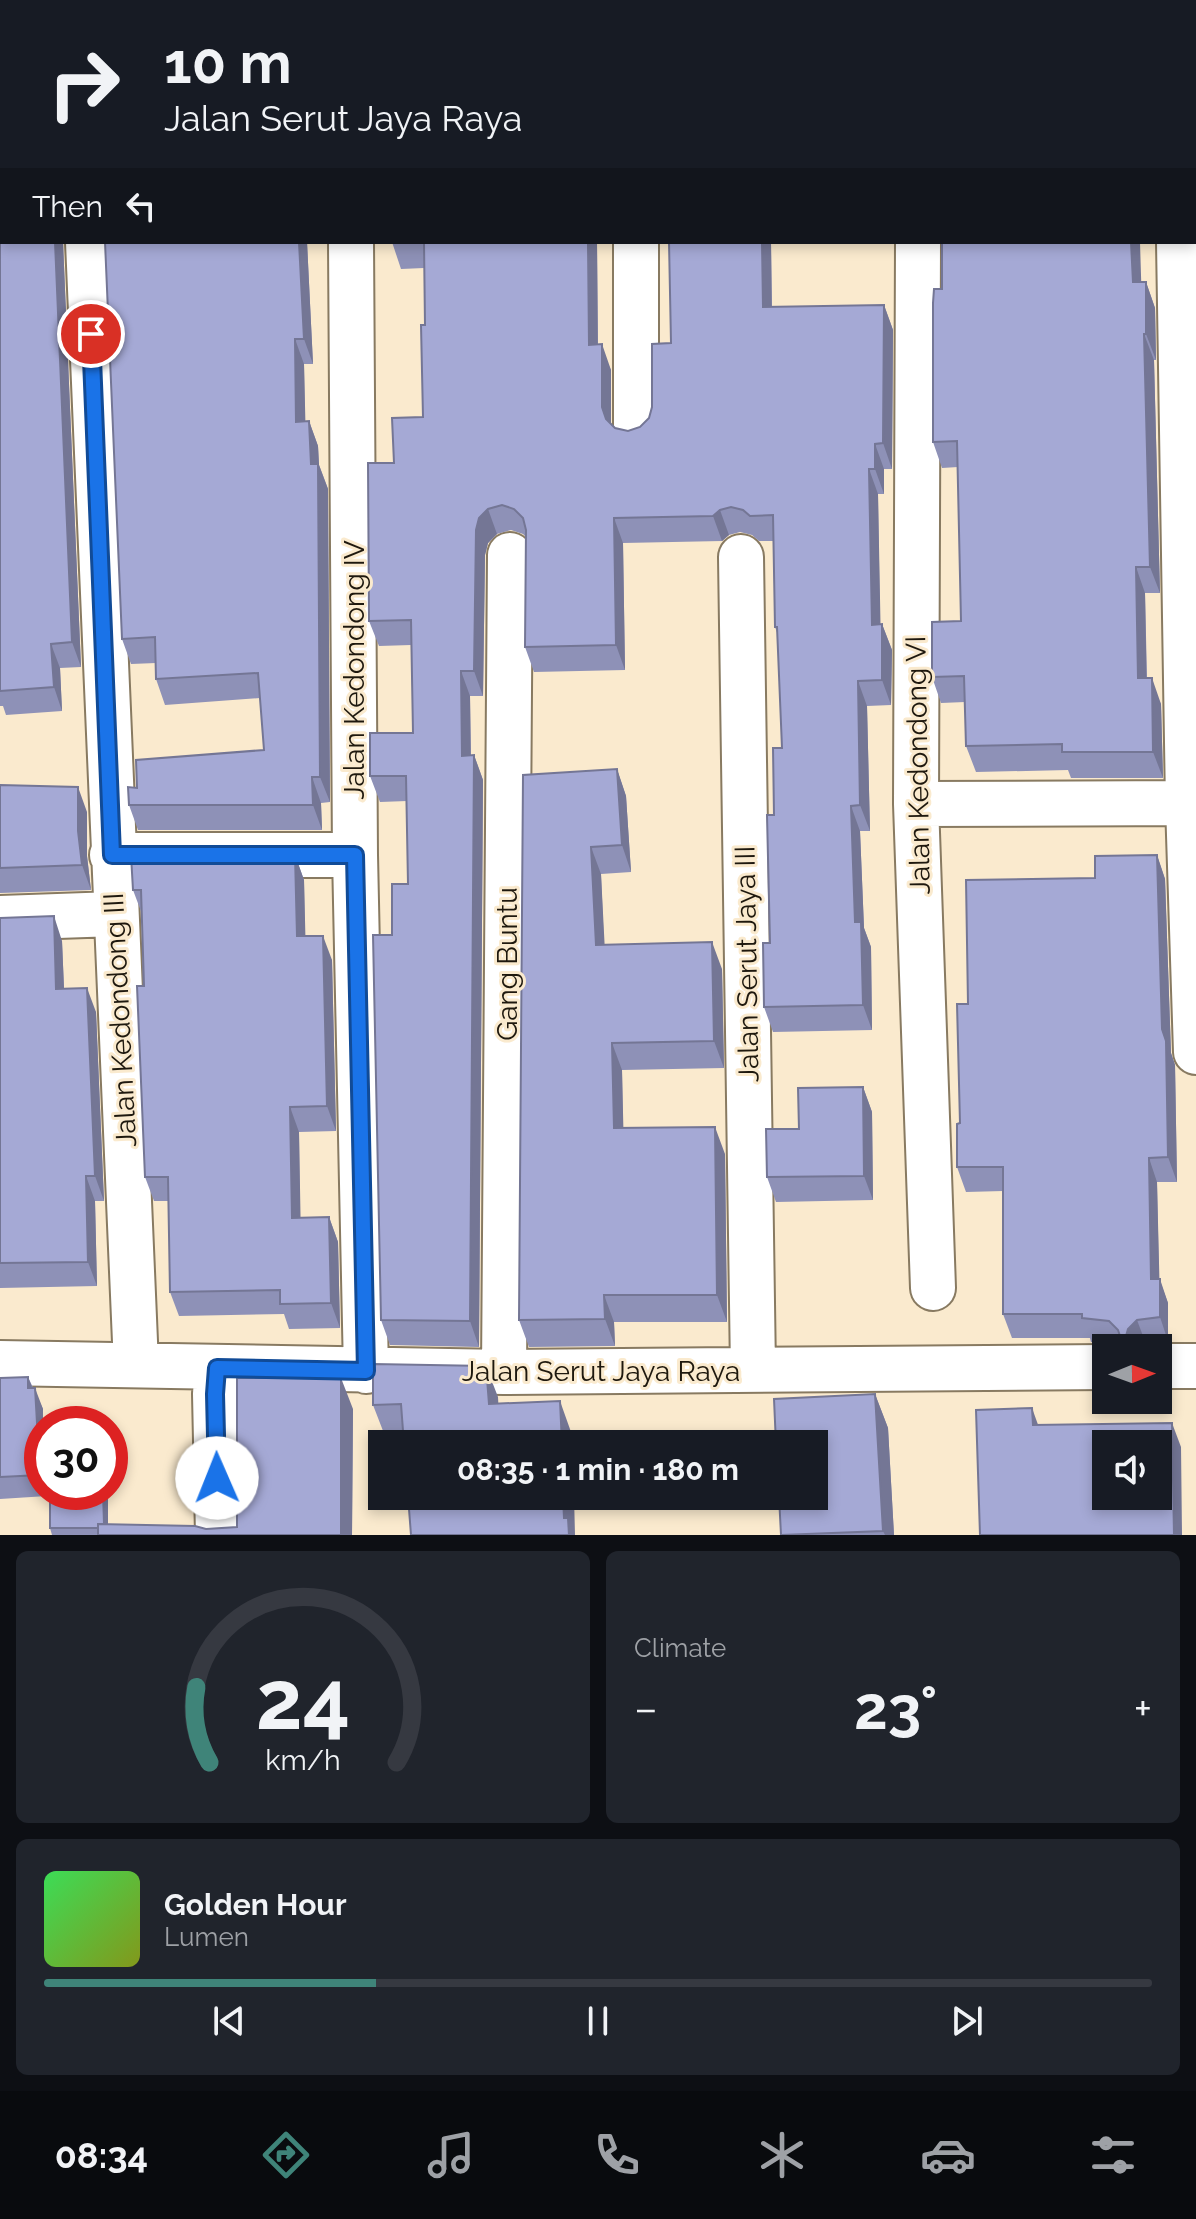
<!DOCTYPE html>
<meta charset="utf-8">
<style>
:root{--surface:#171b24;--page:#20242c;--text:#f1f3f6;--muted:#9ea1a6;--line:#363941;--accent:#3f8479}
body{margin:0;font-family:Raleway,sans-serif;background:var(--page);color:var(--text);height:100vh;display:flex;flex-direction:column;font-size:30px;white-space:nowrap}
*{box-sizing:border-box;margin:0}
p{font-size:26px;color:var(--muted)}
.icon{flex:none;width:44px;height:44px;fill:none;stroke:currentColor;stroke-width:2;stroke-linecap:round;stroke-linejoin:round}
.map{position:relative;height:1535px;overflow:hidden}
.side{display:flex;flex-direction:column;gap:16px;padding:16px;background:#0d0f14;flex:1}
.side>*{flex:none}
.hud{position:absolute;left:0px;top:0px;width:1196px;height:244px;box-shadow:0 4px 12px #0003;background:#171b24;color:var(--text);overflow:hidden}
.needle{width:52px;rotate:89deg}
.fabs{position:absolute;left:1092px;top:1334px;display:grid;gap:16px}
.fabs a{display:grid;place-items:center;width:80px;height:80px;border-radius:0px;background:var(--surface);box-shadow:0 4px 12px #0003;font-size:40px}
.speed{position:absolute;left:24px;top:1406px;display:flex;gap:16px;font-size:40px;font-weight:700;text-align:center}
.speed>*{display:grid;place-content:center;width:104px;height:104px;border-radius:50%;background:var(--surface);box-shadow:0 4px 12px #0003;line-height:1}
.speed .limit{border:12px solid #d22;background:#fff;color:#111}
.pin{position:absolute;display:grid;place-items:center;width:68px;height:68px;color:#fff;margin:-34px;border:4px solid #fff;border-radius:50%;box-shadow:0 2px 8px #0007}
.me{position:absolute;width:88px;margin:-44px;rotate:359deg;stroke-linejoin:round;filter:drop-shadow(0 0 6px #0008)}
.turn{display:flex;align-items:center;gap:28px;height:168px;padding:0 32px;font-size:36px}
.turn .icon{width:104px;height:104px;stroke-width:2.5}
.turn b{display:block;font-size:56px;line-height:68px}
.then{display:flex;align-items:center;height:76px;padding:0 32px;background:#0003;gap:16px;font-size:30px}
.big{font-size:60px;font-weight:700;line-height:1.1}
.side .card{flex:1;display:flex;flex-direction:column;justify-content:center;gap:12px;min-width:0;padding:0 28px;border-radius:12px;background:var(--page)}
.side .dial{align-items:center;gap:0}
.dial svg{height:208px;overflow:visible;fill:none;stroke:var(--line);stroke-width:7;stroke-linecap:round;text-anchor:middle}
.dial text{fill:var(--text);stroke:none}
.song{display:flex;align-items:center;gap:24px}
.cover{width:96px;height:96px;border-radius:12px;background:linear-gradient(135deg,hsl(130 70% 55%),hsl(70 70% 35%))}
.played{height:8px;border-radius:4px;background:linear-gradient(90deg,var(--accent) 30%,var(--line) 30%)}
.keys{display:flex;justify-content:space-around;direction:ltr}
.heat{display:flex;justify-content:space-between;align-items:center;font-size:44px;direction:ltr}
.side .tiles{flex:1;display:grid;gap:16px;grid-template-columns:1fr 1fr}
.card:last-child{grid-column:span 2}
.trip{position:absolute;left:368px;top:1430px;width:460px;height:80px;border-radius:0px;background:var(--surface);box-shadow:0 4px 12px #0003;font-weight:700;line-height:80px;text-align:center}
.dock{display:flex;height:128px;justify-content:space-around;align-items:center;background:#090b0e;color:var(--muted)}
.dock .icon{width:56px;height:56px}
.dock .current{color:var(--accent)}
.dock b{font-size:36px;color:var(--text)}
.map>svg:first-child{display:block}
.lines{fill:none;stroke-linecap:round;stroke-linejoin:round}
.minor-casing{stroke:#887a61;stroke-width:48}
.minor{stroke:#fff;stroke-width:44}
.wall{fill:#8e91b7}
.shaded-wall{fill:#747695}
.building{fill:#a5a9d5;stroke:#747695;stroke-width:2;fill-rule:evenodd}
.route-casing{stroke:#114b97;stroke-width:20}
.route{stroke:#1a73e8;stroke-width:14}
.labels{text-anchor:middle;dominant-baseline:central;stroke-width:6;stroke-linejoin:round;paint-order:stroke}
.street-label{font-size:28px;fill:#1e180e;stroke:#faeace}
</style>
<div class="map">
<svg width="1196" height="1535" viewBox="0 0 1196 1535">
<rect width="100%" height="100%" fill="#faeace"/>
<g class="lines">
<defs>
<path id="minor" d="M539,0V2
M1096,0V2
M1194,49H1196
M0,81H2
M88,242L136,1365
M636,242V431
M918,242L916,804L933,1288
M1179,242L1188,804L1196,1052
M741,557L753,1370
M916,804L1196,803
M112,855H355L351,242
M355,855L366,1371
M0,918L115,914
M0,1363L504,1372L1106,1367
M1158,1366H1196
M217,1368L215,1394L218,1535
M504,1372L510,555"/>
</defs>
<use href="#minor" class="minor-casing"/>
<use href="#minor" class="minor"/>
</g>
<path class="wall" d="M246,0H507L454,2H44H240Z
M568,0H793L799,2L1072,0L1073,2H569Z
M0,141L2,242H63L81,667L60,668L62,711L6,715L3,706H0Z
M105,242H307L313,364H304L305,421H309L318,446L319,465L328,489L330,802L321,803L322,830H138L129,805L137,788L264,750L260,698L165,705L156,679V663L131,664L122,639Z
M392,242H597L598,345L611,370V424L615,428L628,431L640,427L649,418L671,343L771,242L772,307L884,305L893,330L892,469H884V494H878L880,624H882L892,650L891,705L867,706L870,831H860L864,928L871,947L872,1030L773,1032L764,1007L770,943L774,815L782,748L778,635L775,627L773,541H759L752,535L740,532L729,535L722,541L623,543L625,670L534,672L525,647L526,537L523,534L511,530L497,534L488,543L485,555L483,696H470L471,755H474L483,780L479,1347L390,1345L381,1320L392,935L408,884L407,801L380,802L370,776L413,733L411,645L379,646L369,621L394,463L423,417L425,325L424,268L401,269Z
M1146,282L1155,308L1156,360H1154L1160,593H1145L1147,678L1161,704L1163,778H1071L1068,770L976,772L966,746L965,702L941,703L932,677L961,621L958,467L942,468L933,442L942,289Z
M617,769L626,796L631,872L601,874L604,945L722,969L724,1068L622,1070L623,1128L725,1154L727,1322H614L615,1346L529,1347L519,1320L523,775Z
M0,785L87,812V856L91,890L0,893Z
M295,855L304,880L305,936L332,960L336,1131L299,1132L300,1218L329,1217L338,1242L340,1328L289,1329L284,1314L179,1316L170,1292L169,1201H154L145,1177L142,914L133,890Z
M1157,855L1165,879L1171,1053L1175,1065L1177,1182H1157L1159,1279L1168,1303V1341L1146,1344L1142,1348H1121L1118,1345L1091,1342L1090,1338H1012L1003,1314V1191L966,1192L957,1167L968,1004L1095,878Z
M0,918L62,941L64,988L96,1012L104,1201H95L97,1286L0,1288Z
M863,1087L872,1112L873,1200L776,1202L767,1177L799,1129Z
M28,1377L43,1409L42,1492H47V1496L0,1499V1378Z
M875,1394L888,1428L894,1535H781Z
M498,1397V1404L571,1432L572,1444H404L403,1436H385L373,1405Z
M353,1409L352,1535H52L50,1528V1492H108V1524L206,1529L237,1527Z"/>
<path class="shaded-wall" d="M55,242H63L81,667L72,642Z
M299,242H307L313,364L304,339Z
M588,242H597L598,370L589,345Z
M762,242H771L772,332L763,307Z
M1131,242H1140L1142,308L1133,282Z
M1146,282L1155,308L1156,360L1146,334Z
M884,305L893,330L892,469L883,443Z
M1144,334L1154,360L1160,593L1150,567Z
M295,339L304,364L306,447L296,422Z
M602,344L611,370V432L615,444L602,407Z
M309,421L318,446L319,465L328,489L330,802L320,777Z
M875,444L884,469V494L875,469Z
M869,469L878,494L881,650L872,625Z
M488,509L497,534L488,543L485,555L483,696L474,671L476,530L479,518Z
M720,510L729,535L722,541L713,516Z
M614,518L623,543L625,670L616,645Z
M1136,567L1145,593L1147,704L1138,678Z
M882,624L892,650L891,705L882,680Z
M51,644L60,668L62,711L54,687Z
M461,671L470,696L471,781L462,756Z
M1152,678L1161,704L1163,778L1153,752Z
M858,681L867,706L870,831L860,805Z
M474,755L483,780L479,1347L470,1321Z
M617,769L626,796L631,872L622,845Z
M312,777L321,803L322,830L313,805Z
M78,787L87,812V856L91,890L82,865L78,831Z
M851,806L860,831L864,928L871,947L872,1030L863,1005L855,922Z
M591,847L601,874L606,972L596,945Z
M295,855L304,880L306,960L297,936Z
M1157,855L1165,879L1171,1053L1175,1065L1177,1182L1168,1157L1162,1029Z
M54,916L62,941L65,1013L56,989Z
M323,936L332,960L336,1131L327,1106Z
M712,942L722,969L724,1068L714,1041Z
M87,988L96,1012L104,1201L95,1176Z
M612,1043L622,1070L624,1155L614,1128Z
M863,1087L872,1112L873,1200L864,1176Z
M290,1107L299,1132L301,1243L292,1218Z
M715,1127L725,1154L727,1322L717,1295Z
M1149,1158L1157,1182L1160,1303L1151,1279Z
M86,1176L95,1201L97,1286L88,1262Z
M329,1217L338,1242L340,1328L331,1303Z
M1160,1279L1168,1303V1341L1160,1317Z
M604,1295L614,1322L615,1346L605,1319Z
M1137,1320L1146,1344L1142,1348H1130L1126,1336L1128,1329Z
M486,1366L498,1397L500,1436L489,1404Z
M28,1377L36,1397L35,1388L43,1409L42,1481L40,1475L28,1388Z
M341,1378L353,1409L352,1535H341Z
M875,1394L888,1428L894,1535H885L883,1531Z
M560,1401L571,1432L572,1444H562Z
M1032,1408L1041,1433L1033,1425Z
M1172,1423L1181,1447L1182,1535H1174Z
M103,1492H108V1535L104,1528Z
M563,1496H574L575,1535H569L564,1518Z"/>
<path class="building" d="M44,0H234L240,2L246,0H387V2H44Z
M568,0H793L799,2L805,0H1053L953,2H665V0L568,1Z
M0,141H2V242H55L72,642L51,644L54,687L0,691Z
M105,242H299L304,339H295L296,422L309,421L311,464H318L320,777H312L313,805H129L128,787L137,788L136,760L264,750L258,673L156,679L155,637L122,639Z
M392,242H588L589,345L602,344V407L606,419L615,428L628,431L640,427L649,418L652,407V344L671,343L669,242H762L763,307L884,305L883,443L875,444V469H869L872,625L882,624V680L858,681L860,805L851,806L855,922H861L863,1005L764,1007L763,943H770L767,815H774L773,748H782L777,627H775L773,515L750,516L743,510L731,507L720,510L713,516L614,518L616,645L525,647L526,530L523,518L514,509L502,505L488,509L479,518L476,530L474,671H461L462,756L474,755L470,1321L381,1320L373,935H392V884H408L406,776H370V733H413L411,620L369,621L368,463H394L392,418L423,417L421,325H425L424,243H392Z
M942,242H1131L1133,282H1146V334H1144L1150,567H1136L1138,678H1152L1153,752H1062V744L966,746L964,676L932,677V622L961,621L957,441L933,442V303L934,289H942Z
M617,769L622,845L591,847L596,945L712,942L714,1041L612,1043L614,1128L715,1127L717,1295H604L605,1319L519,1320L523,775Z
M0,785L78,787V831L82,865L0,868Z
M131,855H295L297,936H323L327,1106L290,1107L292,1218L329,1217L331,1303L280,1304V1290L170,1292L168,1177H145L137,986H144L141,890H133Z
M1157,855L1162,1029L1166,1041L1168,1157L1149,1158L1151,1279H1160V1317L1137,1320L1128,1329L1126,1336H1120L1118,1330L1109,1321L1082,1318V1314H1003V1167H957V1124L960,1123L957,1004H968L966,880L1095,878V856Z
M54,916L56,989L87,988L95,1176H86L88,1262L0,1263V918Z
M863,1087L864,1176L767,1177L766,1129H799L798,1088Z
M373,1364L486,1366L489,1404L560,1401L562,1444H404L401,1404L373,1405Z
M28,1377V1388H35L40,1475L0,1477V1378Z
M237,1378H341V1535H98V1524L195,1526L206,1529L237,1527Z
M875,1394L883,1531L781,1535L779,1496H814V1444H776L774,1399Z
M1032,1408L1033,1425L1172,1423L1174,1535H980L976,1410ZM1106,1444H1158V1496H1106Z
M50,1492H103L104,1524H98V1528H50Z
M408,1496H563L564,1518H568L569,1535H411Z"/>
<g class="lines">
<defs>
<path id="route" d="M91,334L112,855H355L366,1371L217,1368L215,1394L217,1478"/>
</defs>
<use href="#route" class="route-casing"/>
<use href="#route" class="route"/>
</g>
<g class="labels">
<g class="street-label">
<text transform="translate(354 670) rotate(-90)">Jalan Kedondong IV</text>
<text transform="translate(918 765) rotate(-91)">Jalan Kedondong VI</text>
<text transform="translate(507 964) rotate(-90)">Gang Buntu</text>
<text transform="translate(747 964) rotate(-91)">Jalan Serut Jaya III</text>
<text transform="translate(120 1020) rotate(-93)">Jalan Kedondong III</text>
<text x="601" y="1371">Jalan Serut Jaya Raya</text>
</g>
</g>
</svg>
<div class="fabs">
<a><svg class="needle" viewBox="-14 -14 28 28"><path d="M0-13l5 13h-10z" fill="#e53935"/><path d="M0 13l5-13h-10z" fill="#9ea1a6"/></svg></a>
<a><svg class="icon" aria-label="sound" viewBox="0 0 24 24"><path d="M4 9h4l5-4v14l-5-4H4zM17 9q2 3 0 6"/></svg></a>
</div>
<div class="speed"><div class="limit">30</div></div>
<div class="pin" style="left:91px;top:334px;background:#d93025"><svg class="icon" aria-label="arrive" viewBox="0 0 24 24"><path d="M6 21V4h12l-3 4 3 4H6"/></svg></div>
<svg class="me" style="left:217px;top:1478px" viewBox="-20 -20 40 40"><circle r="19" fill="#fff"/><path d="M0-13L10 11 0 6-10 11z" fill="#1a73e8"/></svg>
<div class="trip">08:35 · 1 min · 180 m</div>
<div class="hud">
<div class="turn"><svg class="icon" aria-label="right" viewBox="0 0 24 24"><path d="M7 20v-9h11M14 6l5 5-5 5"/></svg><div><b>10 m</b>Jalan Serut Jaya Raya</div></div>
<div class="then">Then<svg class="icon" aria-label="left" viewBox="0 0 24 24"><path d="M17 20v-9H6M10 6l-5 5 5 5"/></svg></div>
</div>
</div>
<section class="side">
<div class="tiles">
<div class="card dial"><svg viewBox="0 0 100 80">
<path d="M14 69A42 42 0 1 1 86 69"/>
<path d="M14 69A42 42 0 0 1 9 40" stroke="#3f8479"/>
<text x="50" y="56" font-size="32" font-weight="700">24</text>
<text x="50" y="72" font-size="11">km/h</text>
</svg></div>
<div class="card"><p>Climate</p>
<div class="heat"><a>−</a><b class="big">23°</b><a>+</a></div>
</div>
<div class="card">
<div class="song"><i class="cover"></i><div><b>Golden Hour</b><p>Lumen</p></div></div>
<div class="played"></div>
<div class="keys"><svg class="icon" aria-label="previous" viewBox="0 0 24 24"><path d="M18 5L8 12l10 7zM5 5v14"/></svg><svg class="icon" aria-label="pause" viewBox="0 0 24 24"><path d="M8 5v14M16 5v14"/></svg><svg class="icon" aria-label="next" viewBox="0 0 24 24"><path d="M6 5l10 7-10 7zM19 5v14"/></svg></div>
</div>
</div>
</section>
<nav class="dock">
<b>08:34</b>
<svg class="icon current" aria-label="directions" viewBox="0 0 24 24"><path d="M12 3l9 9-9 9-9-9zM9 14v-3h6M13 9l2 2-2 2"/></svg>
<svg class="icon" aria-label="music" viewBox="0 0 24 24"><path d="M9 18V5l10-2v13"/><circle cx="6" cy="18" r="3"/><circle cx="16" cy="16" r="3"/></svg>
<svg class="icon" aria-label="phone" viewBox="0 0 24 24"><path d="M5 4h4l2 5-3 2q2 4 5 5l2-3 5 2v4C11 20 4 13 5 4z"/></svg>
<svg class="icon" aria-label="climate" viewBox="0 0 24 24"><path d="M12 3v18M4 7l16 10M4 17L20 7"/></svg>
<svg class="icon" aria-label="car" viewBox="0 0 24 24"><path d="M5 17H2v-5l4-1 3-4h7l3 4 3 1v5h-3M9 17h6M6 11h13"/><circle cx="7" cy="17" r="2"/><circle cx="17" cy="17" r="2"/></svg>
<svg class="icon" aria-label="filters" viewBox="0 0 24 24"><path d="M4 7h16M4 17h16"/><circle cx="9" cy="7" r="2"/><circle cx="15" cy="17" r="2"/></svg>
</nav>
